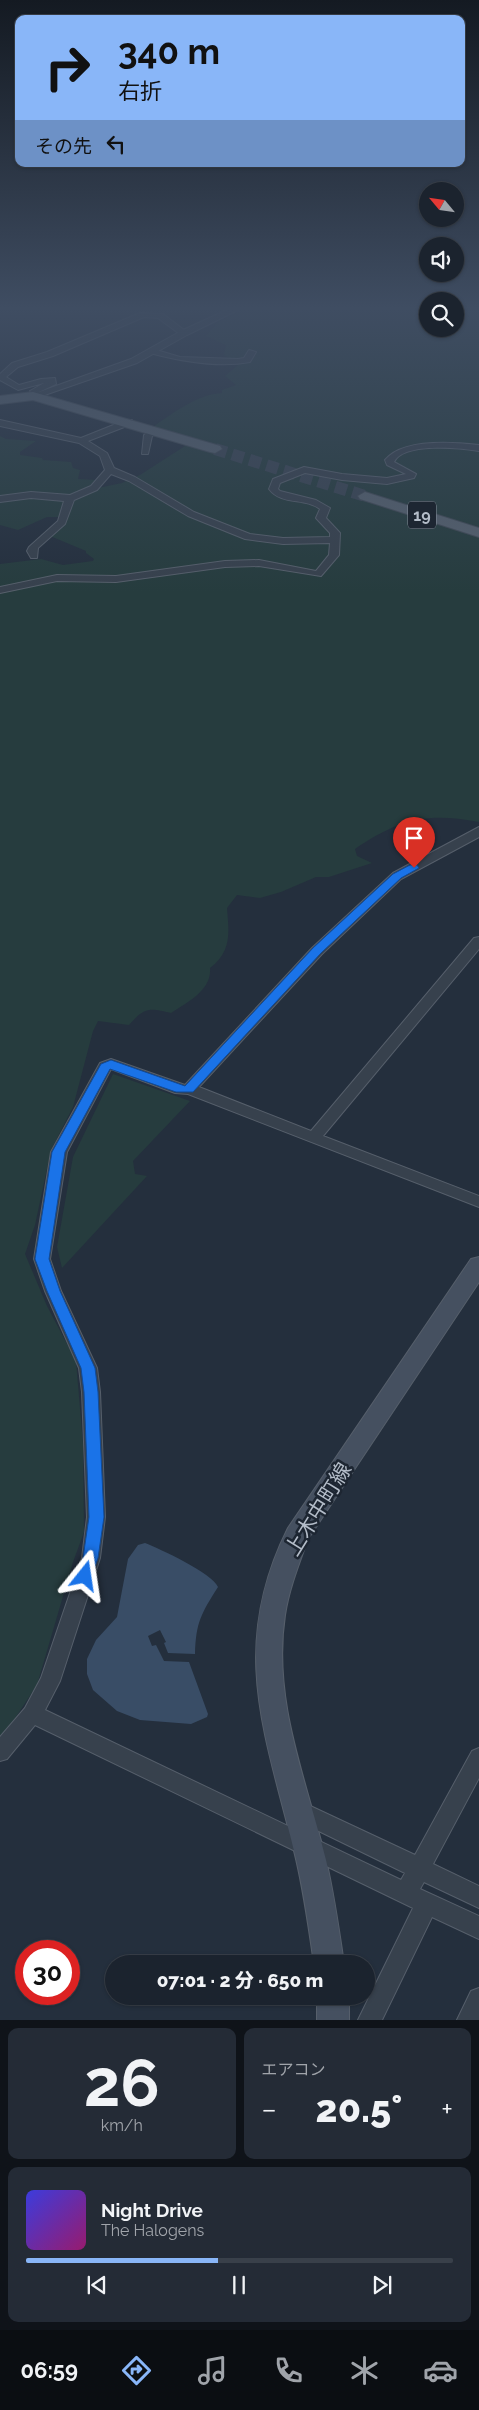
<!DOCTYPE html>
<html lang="ja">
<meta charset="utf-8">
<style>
:root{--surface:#1b232e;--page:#242b36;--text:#f1f3f6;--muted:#a0a4aa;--line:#39404a;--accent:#89b6f8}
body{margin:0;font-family:Raleway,"Noto Sans JP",sans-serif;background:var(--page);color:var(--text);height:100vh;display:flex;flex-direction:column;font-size:19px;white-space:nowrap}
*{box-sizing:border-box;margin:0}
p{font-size:16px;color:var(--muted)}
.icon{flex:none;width:28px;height:28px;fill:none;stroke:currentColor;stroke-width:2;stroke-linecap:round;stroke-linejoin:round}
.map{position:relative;height:2020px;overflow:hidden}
.details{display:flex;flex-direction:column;gap:8px;padding:8px;background:#0f1319;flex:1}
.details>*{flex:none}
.guide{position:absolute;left:15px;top:15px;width:450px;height:152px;border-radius:10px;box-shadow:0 1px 4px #0004,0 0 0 1px var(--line);background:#89b6f8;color:#111;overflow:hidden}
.needle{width:32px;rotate:299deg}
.buttons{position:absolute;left:419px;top:182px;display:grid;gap:10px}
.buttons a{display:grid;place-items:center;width:45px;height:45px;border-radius:50%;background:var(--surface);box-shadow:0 1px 4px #0004,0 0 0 1px var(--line);font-size:25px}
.speed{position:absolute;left:15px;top:1940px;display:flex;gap:10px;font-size:25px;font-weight:700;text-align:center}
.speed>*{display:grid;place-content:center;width:65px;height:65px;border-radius:50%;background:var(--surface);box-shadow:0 1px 4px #0004,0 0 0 1px var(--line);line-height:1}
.speed .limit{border:8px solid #d22;background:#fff;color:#111}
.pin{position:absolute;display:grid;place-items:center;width:42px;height:42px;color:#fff;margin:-51px -21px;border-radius:50% 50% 50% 0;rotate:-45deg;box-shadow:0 0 5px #0007}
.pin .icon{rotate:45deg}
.me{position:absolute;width:55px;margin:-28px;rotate:15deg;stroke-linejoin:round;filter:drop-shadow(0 0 4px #0008)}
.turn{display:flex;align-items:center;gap:18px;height:105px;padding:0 20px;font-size:22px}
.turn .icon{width:65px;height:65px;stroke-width:2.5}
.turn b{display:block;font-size:35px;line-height:42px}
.then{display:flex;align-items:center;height:48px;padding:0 20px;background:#0003;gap:10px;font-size:19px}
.big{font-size:38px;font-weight:800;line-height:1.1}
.details .widget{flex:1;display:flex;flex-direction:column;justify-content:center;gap:8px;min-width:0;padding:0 18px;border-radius:10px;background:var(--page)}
.details .dial{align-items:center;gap:0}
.dial b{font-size:65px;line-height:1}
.song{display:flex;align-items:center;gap:15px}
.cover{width:60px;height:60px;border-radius:8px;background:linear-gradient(135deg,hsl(240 70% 55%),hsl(320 70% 35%))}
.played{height:5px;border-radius:2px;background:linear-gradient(90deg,var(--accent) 45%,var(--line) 45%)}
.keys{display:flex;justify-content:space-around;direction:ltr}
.heat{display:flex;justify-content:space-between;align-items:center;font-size:28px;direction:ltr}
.details .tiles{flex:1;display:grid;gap:8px;grid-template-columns:1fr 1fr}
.widget:last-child{grid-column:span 2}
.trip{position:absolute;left:105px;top:1955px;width:270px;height:50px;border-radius:25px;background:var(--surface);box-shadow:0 1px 4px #0004,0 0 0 1px var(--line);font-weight:800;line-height:50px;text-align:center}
.menu{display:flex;height:80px;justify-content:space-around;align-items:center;background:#0b0e12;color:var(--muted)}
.menu .icon{width:35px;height:35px}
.menu .active{color:var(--accent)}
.menu b{font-size:22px;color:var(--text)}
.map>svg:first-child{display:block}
.green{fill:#263c3e}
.water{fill:#394d66}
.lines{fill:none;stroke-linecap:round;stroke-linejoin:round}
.primary-tunnel{stroke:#394452;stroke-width:12;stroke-dasharray:12 6;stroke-linecap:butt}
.minor-casing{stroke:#565f6b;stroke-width:2}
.tertiary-casing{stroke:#565f6b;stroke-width:2}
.secondary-casing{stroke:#565f6b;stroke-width:2}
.primary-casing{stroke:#414a56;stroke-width:2}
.minor{fill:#37414d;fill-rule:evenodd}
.tertiary{fill:#37414d;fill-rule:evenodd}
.secondary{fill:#455060;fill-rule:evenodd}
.primary{fill:#55606d;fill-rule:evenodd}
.route{fill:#1a73e8;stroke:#114b97}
.labels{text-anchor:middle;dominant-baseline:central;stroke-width:5;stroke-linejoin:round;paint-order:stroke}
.shield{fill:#1d2632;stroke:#868f9b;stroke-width:1}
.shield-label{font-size:16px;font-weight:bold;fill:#b3bcc8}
.near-street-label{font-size:21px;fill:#b3bcc8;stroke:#1d2632}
</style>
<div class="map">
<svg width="479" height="2020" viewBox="0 0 479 2020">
<rect width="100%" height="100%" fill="#242f3d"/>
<path class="green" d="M244,309H427L428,329H455V311L479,310V822C427,812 399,819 355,849L357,856L372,863L329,877H316L281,892L260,898L237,895L227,908C229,933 232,951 210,968C212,990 188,1002 171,1013C149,1008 145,1007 129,1025L98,1021L93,1031L73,1107L51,1150L35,1225L25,1254L47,1306L76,1361L83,1444L84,1532L73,1562L37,1685L0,1741V564L41,559L63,565L93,561L94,559L86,553V551L50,536L67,518L75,499L93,489L122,483L140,475L185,446L184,437L153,427C173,413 198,394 222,393V390L236,385L225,376L238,365L224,355L226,345L206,336L218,322Z
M0,436L6,439L36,441L20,452V455L42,458L43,460L71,462L73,468L80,470L78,479L97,480L89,487L66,500L59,517H47L18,530L0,525Z
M113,1074L190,1101L133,1161L135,1174L147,1176L62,1268L57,1247L73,1157Z"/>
<path class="water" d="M145,1543C160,1549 212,1573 218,1587C201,1614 196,1622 195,1654L168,1653L164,1643L166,1642L160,1630L148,1636L152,1646L156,1645L164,1661L189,1662L208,1714L207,1717L191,1724L140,1720L117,1711L93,1690L87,1674V1659L96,1640L117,1617L128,1559L138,1545Z"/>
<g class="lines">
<path class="primary-tunnel" d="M215,449L365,496"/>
<defs>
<path id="minor" d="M140,313L163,314L188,333L181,335L158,318L144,317L53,356L18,367L6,377L19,385L41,379L55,378L56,384L39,392L40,396H34L30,391L44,383L18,390L0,380V374L12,363L47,352Z
M153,349L180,357L238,359L244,358L249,350L256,352L250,362C219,368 180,361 150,353V349Z
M0,420L81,438L126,420H132V424L88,441L107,453L114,468L135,477L194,512L250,534L283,538L330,537V533L316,518L320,509C304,497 282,506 269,489L273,479L304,467L342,474L387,478L406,474L387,465L385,460C403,438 453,442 479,445V451C460,448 404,442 394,462L416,474L414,478L387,484L342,480L305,473L280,483L278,489L280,491L316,500L330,508L326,518L340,533L339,555L321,576L259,566L225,567L116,582L57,581L0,593V587L57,575L116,576L225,561L259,560L316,571L329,555L330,543L283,544L245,539L188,516L129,481L111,474L97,490L74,500L65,524L38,548L37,558H31L27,551L29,547L58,521L64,501L31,498L0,502V496L31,492L70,495L91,486L105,470L100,456L79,443L0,426Z
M153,429L160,431L152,436L148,454H142L144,435Z
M479,827V837L401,879L322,954L199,1087L311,1131L474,938L479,937V949L323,1136L479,1196V1207L188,1094L175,1093L111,1069L67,1152L50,1259L61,1291L97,1368L100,1392L105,1517L100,1558L60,1681L45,1710L401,1880L405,1873L292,1818L288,1811L292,1804L299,1801L306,1804L415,1855L472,1751L479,1748V1778L433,1864L479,1886V1908L424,1882L420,1889L479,1916V1939L432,1917L382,2020H358L413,1908L35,1725L7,1759L0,1761V1737L25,1708L41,1678L82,1558L87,1517L82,1392L79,1368L45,1291L34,1259L51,1152L100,1063L111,1059L185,1085L312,948L393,873Z
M479,1988V2020H457L471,1991Z"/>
<path id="tertiary" d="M229,309H240L187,335L137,363L36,398L28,396L131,359L181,331Z"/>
<path id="secondary" d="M479,1257V1282L308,1539C299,1564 289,1589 285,1615C272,1700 306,1779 326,1860C334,1894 339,1929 344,1964H314C309,1929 304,1893 296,1859C267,1737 227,1650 288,1528L471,1259Z
M317,1996H349V2020H317Z"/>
<path id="primary" d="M33,392L220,446L222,449L215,453L210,452L33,400L0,404V396Z
M365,492L479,528V537L360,499L358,496Z"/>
</defs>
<use href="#minor" class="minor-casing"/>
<use href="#tertiary" class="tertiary-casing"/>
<use href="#secondary" class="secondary-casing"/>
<use href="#primary" class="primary-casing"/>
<use href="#minor" class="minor"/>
<use href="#tertiary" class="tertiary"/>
<use href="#secondary" class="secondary"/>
<use href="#primary" class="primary"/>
</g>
<linearGradient id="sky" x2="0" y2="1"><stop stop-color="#141a22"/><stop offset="0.52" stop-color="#3f4d62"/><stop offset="1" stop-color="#3f4d62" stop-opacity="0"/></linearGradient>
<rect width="479" height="592" fill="url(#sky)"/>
<path class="route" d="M410,865H417L419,868L401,878L321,953L193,1092H176L110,1069L65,1152L49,1259L60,1291L95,1368L98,1392L104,1517L98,1558L90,1581L85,1583L79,1581L77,1576L83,1558L89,1517L84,1392L81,1368L47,1291L35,1259L52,1152L101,1064L111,1060L185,1086L313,948L393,874Z"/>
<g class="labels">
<rect class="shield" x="408" y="501.5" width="28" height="27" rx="4"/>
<g class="shield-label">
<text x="422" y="515">19</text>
</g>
<g class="near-street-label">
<text transform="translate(318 1509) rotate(-58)">上木中町線</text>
</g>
</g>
</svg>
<div class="buttons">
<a><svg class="needle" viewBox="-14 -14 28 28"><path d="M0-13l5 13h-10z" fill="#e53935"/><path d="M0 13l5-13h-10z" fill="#a0a4aa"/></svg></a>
<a><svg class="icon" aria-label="sound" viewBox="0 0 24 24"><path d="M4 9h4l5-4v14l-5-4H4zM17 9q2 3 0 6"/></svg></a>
<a><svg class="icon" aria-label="search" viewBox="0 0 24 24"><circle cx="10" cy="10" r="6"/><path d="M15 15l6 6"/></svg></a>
</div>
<div class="speed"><div class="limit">30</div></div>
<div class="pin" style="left:414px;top:868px;background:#d93025"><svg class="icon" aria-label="arrive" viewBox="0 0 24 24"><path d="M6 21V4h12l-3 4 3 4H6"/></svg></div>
<svg class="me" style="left:85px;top:1576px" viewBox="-20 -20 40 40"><path d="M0-17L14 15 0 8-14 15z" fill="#1a73e8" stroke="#fff" stroke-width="4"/></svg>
<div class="trip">07:01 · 2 分 · 650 m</div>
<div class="guide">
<div class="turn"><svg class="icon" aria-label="right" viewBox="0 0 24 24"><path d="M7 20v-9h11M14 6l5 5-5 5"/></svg><div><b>340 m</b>右折</div></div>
<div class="then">その先<svg class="icon" aria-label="left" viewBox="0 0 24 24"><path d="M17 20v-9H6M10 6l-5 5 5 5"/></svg></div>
</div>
</div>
<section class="details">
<div class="tiles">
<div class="widget dial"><b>26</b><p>km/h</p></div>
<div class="widget"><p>エアコン</p>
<div class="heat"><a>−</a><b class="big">20.5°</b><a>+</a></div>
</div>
<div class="widget">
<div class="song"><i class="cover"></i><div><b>Night Drive</b><p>The Halogens</p></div></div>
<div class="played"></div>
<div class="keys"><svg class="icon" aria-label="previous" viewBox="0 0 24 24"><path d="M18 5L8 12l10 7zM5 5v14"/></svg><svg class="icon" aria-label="pause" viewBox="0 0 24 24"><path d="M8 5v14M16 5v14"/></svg><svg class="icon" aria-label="next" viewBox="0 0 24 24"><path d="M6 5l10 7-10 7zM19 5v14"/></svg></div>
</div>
</div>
</section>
<nav class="menu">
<b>06:59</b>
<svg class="icon active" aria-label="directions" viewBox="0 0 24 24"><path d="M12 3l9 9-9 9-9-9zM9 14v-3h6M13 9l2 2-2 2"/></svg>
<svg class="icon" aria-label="music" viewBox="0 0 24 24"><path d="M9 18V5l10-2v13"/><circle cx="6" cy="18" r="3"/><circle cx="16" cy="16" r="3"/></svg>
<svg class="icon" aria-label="phone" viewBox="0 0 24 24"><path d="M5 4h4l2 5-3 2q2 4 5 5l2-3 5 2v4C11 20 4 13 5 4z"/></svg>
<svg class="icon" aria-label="climate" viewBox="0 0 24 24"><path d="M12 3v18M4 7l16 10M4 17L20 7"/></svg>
<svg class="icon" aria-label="car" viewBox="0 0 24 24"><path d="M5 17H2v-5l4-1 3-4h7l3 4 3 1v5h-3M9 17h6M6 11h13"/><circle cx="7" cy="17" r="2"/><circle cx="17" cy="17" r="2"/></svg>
</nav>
